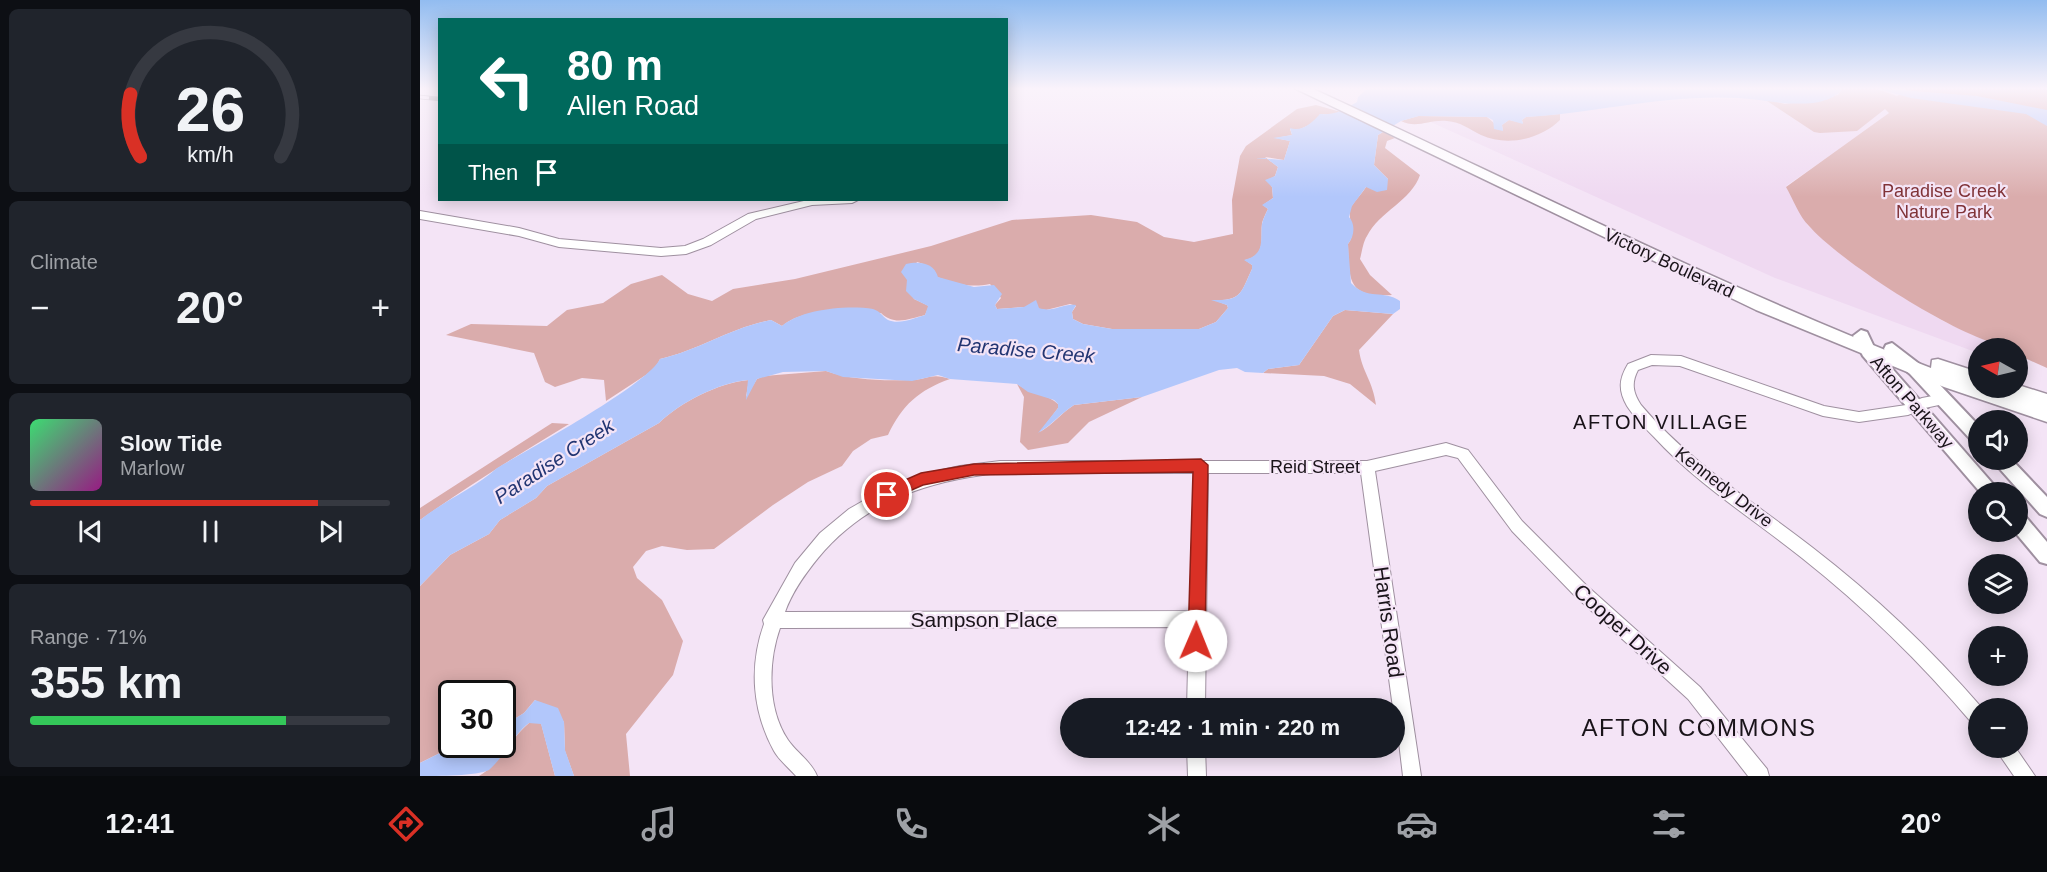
<!DOCTYPE html>
<meta charset="utf-8">
<style>
:root{--surface:#171b24;--page:#20242c;--text:#f1f3f6;--muted:#9ea1a6;--line:#363941;--accent:#d93025}
body{margin:0;font-family:Arial,sans-serif;background:var(--page);color:var(--text);height:100vh;display:flex;flex-direction:column;font-size:22px;white-space:nowrap}
*{box-sizing:border-box;margin:0}
p{font-size:20px;color:var(--muted)}
.icon{flex:none;width:33px;height:33px;fill:none;stroke:currentColor;stroke-width:2;stroke-linecap:round;stroke-linejoin:round}
.map{position:relative;flex:1;overflow:hidden}
.drawer{display:flex;flex-direction:column;gap:9px;padding:9px;background:#0d0f14;width:420px}
.drawer>*{flex:none}
.hud{position:absolute;left:18px;top:18px;width:570px;height:183px;border-radius:0px;box-shadow:0 3px 15px #0003;background:#00695c;color:#fff;overflow:hidden}
.needle{width:39px;rotate:278deg}
.fabs{position:absolute;left:1548px;top:338px;display:grid;gap:12px}
.fabs a{display:grid;place-items:center;width:60px;height:60px;border-radius:50%;background:var(--surface);box-shadow:0 3px 15px #0003;font-size:30px}
.speed{position:absolute;left:18px;top:680px;display:flex;gap:12px;font-size:30px;font-weight:700;text-align:center}
.speed>*{display:grid;place-content:center;width:78px;height:78px;border-radius:50%;background:var(--surface);box-shadow:0 3px 15px #0003;line-height:1}
.speed .limit{border:3px solid #111;border-radius:9px;background:#fff;color:#111}
.pin{position:absolute;display:grid;place-items:center;width:51px;height:51px;color:#fff;margin:-26px;border:3px solid #fff;border-radius:50%;box-shadow:0 2px 6px #0007}
.me{position:absolute;width:66px;margin:-33px;rotate:1deg;stroke-linejoin:round;filter:drop-shadow(0 0 4px #0008)}
.turn{display:flex;align-items:center;gap:21px;height:126px;padding:0 30px;font-size:27px}
.turn .icon{width:78px;height:78px;stroke-width:2.5}
.turn b{display:block;font-size:42px;line-height:51px}
.then{display:flex;align-items:center;height:57px;padding:0 30px;background:#0003;gap:12px;font-size:22px}
.big{font-size:45px;font-weight:800;line-height:1.1}
.drawer .card{flex:1;display:flex;flex-direction:column;justify-content:center;gap:9px;min-width:0;padding:0 21px;border-radius:9px;background:var(--page)}
.drawer .dial{align-items:center;gap:0}
.dial svg{height:156px;overflow:visible;fill:none;stroke:var(--line);stroke-width:7;stroke-linecap:round;text-anchor:middle}
.dial text{fill:var(--text);stroke:none}
.song{display:flex;align-items:center;gap:18px}
.cover{width:72px;height:72px;border-radius:9px;background:linear-gradient(135deg,hsl(140 70% 55%),hsl(310 70% 35%))}
.played{height:6px;border-radius:3px;background:linear-gradient(90deg,var(--accent) 80%,var(--line) 80%)}
.keys{display:flex;justify-content:space-around;direction:ltr}
.heat{display:flex;justify-content:space-between;align-items:center;font-size:33px;direction:ltr}
.charge{height:9px;border-radius:4px;background:linear-gradient(90deg,#34c759 71%,var(--line) 0)}
.trip{position:absolute;left:640px;top:698px;width:345px;height:60px;border-radius:30px;background:var(--surface);box-shadow:0 3px 15px #0003;font-weight:800;line-height:60px;text-align:center}
.menu{display:flex;height:96px;justify-content:space-around;align-items:center;background:#090b0e;color:var(--muted)}
.menu .icon{width:42px;height:42px}
.menu .active{color:var(--accent)}
.menu b{font-size:27px;color:var(--text)}
main{display:flex;flex:1;min-height:0}
.map>svg:first-child{display:block}
.built{fill:#efd9f1}
.green{fill:#daacac}
.water{fill:#b2c7fb}
.lines{fill:none;stroke-linecap:round;stroke-linejoin:round}
.minor-casing{stroke:#9f90a0;stroke-width:2}
.tertiary-casing{stroke:#9f90a0;stroke-width:4}
.secondary-casing{stroke:#9f90a0;stroke-width:3}
.minor{fill:#fff;fill-rule:evenodd}
.tertiary{fill:#fff;fill-rule:evenodd}
.secondary{fill:#fff;fill-rule:evenodd}
.rail-casing{stroke:#766c77;stroke-width:4.5}
.rail{stroke:#f4e4f6;stroke-width:3;stroke-dasharray:9;stroke-linecap:butt}
.route{fill:#d93025;stroke:#8d1f18;stroke-width:1.5}
.labels{text-anchor:middle;dominant-baseline:central;stroke-width:4.5;stroke-linejoin:round;paint-order:stroke}
.park-label{font-size:18px;fill:#803338;stroke:#f4e4f6}
.street-label{font-size:18px;fill:#191319;stroke:#f4e4f6}
.water-label{font-size:20px;font-style:italic;fill:#223572;stroke:#f4e4f6}
.neighbourhood-label{font-size:20px;letter-spacing:1.5px;fill:#191319;stroke:#f4e4f6}
.near-street-label{font-size:21px;fill:#191319;stroke:#f4e4f6}
.near-neighbourhood-label{font-size:24px;letter-spacing:1.5px;fill:#191319;stroke:#f4e4f6}
</style>
<main>
<section class="drawer">
<div class="card dial"><svg viewBox="0 0 100 80">
<path d="M14 69A42 42 0 1 1 86 69"/>
<path d="M14 69A42 42 0 0 1 9 37" stroke="#d93025"/>
<text x="50" y="56" font-size="32" font-weight="700">26</text>
<text x="50" y="72" font-size="11">km/h</text>
</svg></div>
<div class="card"><p>Climate</p>
<div class="heat"><a>−</a><b class="big">20°</b><a>+</a></div>
</div>
<div class="card">
<div class="song"><i class="cover"></i><div><b>Slow Tide</b><p>Marlow</p></div></div>
<div class="played"></div>
<div class="keys"><svg class="icon" aria-label="previous" viewBox="0 0 24 24"><path d="M18 5L8 12l10 7zM5 5v14"/></svg><svg class="icon" aria-label="pause" viewBox="0 0 24 24"><path d="M8 5v14M16 5v14"/></svg><svg class="icon" aria-label="next" viewBox="0 0 24 24"><path d="M6 5l10 7-10 7zM19 5v14"/></svg></div>
</div>
<div class="card"><p>Range · 71%</p><b class="big">355 km</b><div class="charge"></div></div>
</section>
<div class="map">
<svg width="1627" height="776" viewBox="0 0 1627 776">
<rect width="100%" height="100%" fill="#f4e4f6"/>
<path class="built" d="M1405,88H1488L1466,117L1366,186L1388,226L1475,292L1523,321L1583,348H1558V353L1355,278L991,113L1026,107L1330,98Z"/>
<path class="green" d="M1423,88H1454L1477,96L1487,90L1478,88H1627V368L1598,355V348C1552,348 1420,262 1389,226C1379,216 1373,199 1366,187L1469,113L1465,109L1437,131L1400,133L1394,132L1344,99L1365,104L1418,95Z
M896,105L921,112L913,115L900,114L896,122L878,130L870,129L872,135L856,138L870,141L864,160L845,157L858,167L855,176L848,181L852,187L853,198L843,205L848,209C846,213 843,219 842,223C840,239 847,255 825,260L832,265V269C821,292 822,301 794,300L807,305L808,308L796,322L779,329H692L663,324L653,319L652,312L656,306L650,304L626,310L604,307L577,309L575,305L581,298L570,284C550,288 536,284 517,277C515,267 506,265 497,262L487,280L494,299L509,306L505,315C489,319 474,326 461,313C430,313 387,305 362,326L351,320C312,327 279,350 240,359L235,369L186,401L184,380L162,378L135,387L125,382L114,353L26,335L51,324L127,326L147,310L183,303L211,284L242,275L268,294L292,301L313,289L375,279L511,246L592,220L671,215L717,222L744,237L774,242L813,234L812,200L820,156L826,146L877,109Z
M1140,114V120C1121,139 1087,147 1061,135C1049,129 1041,122 1027,121C1010,119 997,129 981,121L998,116L1067,117L1083,131L1082,125L1089,120L1103,123L1102,120L1106,117Z
M963,132L975,138L967,141L965,148L1000,175C992,200 959,212 947,236C943,242 942,252 940,259L950,275L972,295C928,298 929,281 928,244C938,231 926,220 931,207C935,200 942,194 946,187H952L968,179L954,165L958,135Z
M925,310L973,314L939,350C942,372 953,381 956,405L930,384L904,376L843,373L848,369L879,365L913,316Z
M406,371C432,380 462,381 489,380C507,380 511,372 530,379C499,390 482,405 468,435L451,439L433,451L422,466L388,482L353,505L294,549L267,550L242,546L226,551L213,567L217,578L242,600L263,641L253,675L206,734L210,776H154L145,751L144,722L115,700L104,713L83,726L82,693H32V744H60L32,747L0,763V586L30,555L69,534L80,520L116,498L127,486L239,423C261,402 298,383 329,380L326,397L337,379L344,376Z
M597,384C609,393 628,394 638,404V408L620,432C634,424 641,413 654,405L722,397L669,422L648,443L608,450L600,442L604,397Z
M132,423L149,424C98,455 48,486 0,520V508Z
M109,723H121L135,776H59C80,764 90,739 109,723Z"/>
<path class="water" d="M948,88H1423C1404,115 1345,99 1318,98C1246,94 1175,113 1106,117L1102,120L1103,124L1089,120L1082,125L1083,131L1074,129L1073,120L1067,117L999,116L981,121L958,135L954,165L968,179L967,190L957,192L946,187L932,206L929,217C936,225 934,237 928,244L931,283C948,301 963,289 980,301V309L973,314L925,310L913,316L879,365L848,369L843,373L825,372L817,368L799,370L722,397L654,405C641,413 632,425 618,433L638,408V404L634,400L608,392L597,384L530,379L518,375L492,381L423,377L406,371L363,372L337,379L326,400L328,380C298,383 261,402 239,423L127,486L116,498L80,520L69,534L30,555L0,586V520C25,500 55,488 77,468C109,449 227,385 240,359C279,350 312,327 351,320L362,326C382,309 427,305 453,309C460,311 462,316 468,320C479,325 495,318 505,315L508,306L494,299L486,291L487,280L481,272L486,264C498,261 514,262 518,277L554,287L574,285L582,294L575,305L577,309L604,307L616,300L619,308C633,313 643,303 656,305L652,312L653,319L663,324L692,329H779L796,322L808,308L807,305L791,300C821,301 820,295 832,269V265L824,260C846,255 840,239 842,224C843,219 846,213 848,209L842,205L853,198L852,187L845,180L855,176L858,167L846,158H836L864,160L870,141L853,138L872,135L870,128C882,132 892,123 900,114C916,115 924,110 937,102L938,97Z
M1455,88L1557,96L1627,110V126L1606,114L1491,98Z
M115,700L138,708L144,722L145,750L154,776H135L121,724L109,723C92,736 85,756 69,770C57,776 17,776 0,776V763L32,747L82,744L83,726L104,713Z"/>
<g class="lines">
<defs>
<path id="minor" d="M388,200H438L432,203L392,205L336,219L291,245L266,254L241,256L139,247L99,236L0,219V211L99,228L139,239L241,248L265,246L283,239L328,214Z
M1231,355L1261,356L1404,406L1439,412L1486,405L1502,398L1523,394L1528,395L1530,399L1528,403L1505,408L1488,415L1439,422L1403,416L1260,366L1232,365L1218,370C1211,383 1213,393 1221,405C1270,463 1334,502 1393,548C1454,595 1511,649 1562,708H1558V726L1552,723C1501,663 1444,607 1382,558C1332,518 1277,484 1234,437C1224,427 1214,417 1207,406C1198,390 1199,379 1208,364Z
M1026,443L1048,450L1102,521L1166,585L1280,687L1347,769L1349,776H1328L1268,699L1154,595L1092,531L1038,458L1026,455L955,471L1001,776H983L975,708H973L941,473H788L785,708H767L769,627L360,628C348,662 347,709 368,740C377,753 391,761 397,776H376C369,768 359,760 354,751C332,711 329,666 344,624L343,620L375,563L400,533L429,509L464,489L504,474L540,466L580,461H947ZM580,473H774L770,611L365,612C372,592 385,574 398,558C445,501 509,480 580,473Z
M767,747H785L786,776H768Z
M1574,747H1595L1615,776H1594Z"/>
<path id="tertiary" d="M1441,330L1447,332L1455,349L1580,492H1560L1443,356L1433,336Z
M1472,343L1502,366L1558,425V443L1552,441L1490,374L1466,353L1464,349L1466,345Z
M1571,459H1591L1627,497V517L1620,514Z
M1598,514L1605,516L1627,542V564L1620,562L1594,531H1598Z"/>
<path id="secondary" d="M874,88H891C1097,183 1299,286 1511,368L1512,360L1518,359L1558,372V387L1576,391L1574,387H1598V385L1627,394V422L1524,387L1336,310Z"/>
</defs>
<use href="#minor" class="minor-casing"/>
<use href="#tertiary" class="tertiary-casing"/>
<use href="#secondary" class="secondary-casing"/>
<use href="#minor" class="minor"/>
<use href="#tertiary" class="tertiary"/>
<use href="#secondary" class="secondary"/>
<defs>
<path id="rail" d="M0,97L20,99"/>
</defs>
<use href="#rail" class="rail-casing"/>
<use href="#rail" class="rail"/>
</g>
<linearGradient id="sky" x2="0" y2="1"><stop stop-color="#92bcf0"/><stop offset="0.45" stop-color="#faf3fb"/><stop offset="1" stop-color="#faf3fb" stop-opacity="0"/></linearGradient>
<rect width="1627" height="197" fill="url(#sky)"/>
<path class="route" d="M781,459L788,465L785,641L782,647L776,649L770,647L768,641L773,472L554,475L503,485L467,501L459,495L462,490L501,473L554,464Z"/>
<g class="labels">
<g class="park-label">
<text x="1524" y="191">Paradise Creek<tspan x="1524" dy="21">Nature Park</tspan></text>
</g>
<g class="street-label">
<text transform="translate(1249 263) rotate(25)">Victory Boulevard</text>
<text transform="translate(1492 402) rotate(49)">Afton Parkway</text>
<text x="895" y="467">Reid Street</text>
<text transform="translate(1304 487) rotate(38)">Kennedy Drive</text>
</g>
<g class="water-label">
<text transform="translate(606 350) rotate(5)">Paradise Creek</text>
<text transform="translate(134 461) rotate(-33)">Paradise Creek</text>
</g>
<g class="neighbourhood-label">
<text x="1241" y="422">AFTON VILLAGE</text>
</g>
<g class="near-street-label">
<text x="564" y="619">Sampson Place</text>
<text transform="translate(969 622) rotate(82)">Harris Road</text>
<text transform="translate(1203 629) rotate(42)">Cooper Drive</text>
</g>
<g class="near-neighbourhood-label">
<text x="1279" y="727">AFTON COMMONS</text>
</g>
</g>
</svg>
<div class="fabs">
<a><svg class="needle" viewBox="-14 -14 28 28"><path d="M0-13l5 13h-10z" fill="#e53935"/><path d="M0 13l5-13h-10z" fill="#9ea1a6"/></svg></a>
<a><svg class="icon" aria-label="sound" viewBox="0 0 24 24"><path d="M4 9h4l5-4v14l-5-4H4zM17 9q2 3 0 6"/></svg></a>
<a><svg class="icon" aria-label="search" viewBox="0 0 24 24"><circle cx="10" cy="10" r="6"/><path d="M15 15l6 6"/></svg></a>
<a><svg class="icon" aria-label="layers" viewBox="0 0 24 24"><path d="M12 4l9 5-9 5-9-5zM3 14l9 5 9-5"/></svg></a>
<a>+</a>
<a>−</a>
</div>
<div class="speed"><div class="limit">30</div></div>
<div class="pin" style="left:467px;top:495px;background:#d93025"><svg class="icon" aria-label="arrive" viewBox="0 0 24 24"><path d="M6 21V4h12l-3 4 3 4H6"/></svg></div>
<svg class="me" style="left:776px;top:641px" viewBox="-20 -20 40 40"><circle r="19" fill="#fff"/><path d="M0-13L10 11 0 6-10 11z" fill="#d93025"/></svg>
<div class="trip">12:42 · 1 min · 220 m</div>
<div class="hud">
<div class="turn"><svg class="icon" aria-label="left" viewBox="0 0 24 24"><path d="M17 20v-9H6M10 6l-5 5 5 5"/></svg><div><b>80 m</b>Allen Road</div></div>
<div class="then">Then<svg class="icon" aria-label="arrive" viewBox="0 0 24 24"><path d="M6 21V4h12l-3 4 3 4H6"/></svg></div>
</div>
</div>
</main>
<nav class="menu">
<b>12:41</b>
<svg class="icon active" aria-label="directions" viewBox="0 0 24 24"><path d="M12 3l9 9-9 9-9-9zM9 14v-3h6M13 9l2 2-2 2"/></svg>
<svg class="icon" aria-label="music" viewBox="0 0 24 24"><path d="M9 18V5l10-2v13"/><circle cx="6" cy="18" r="3"/><circle cx="16" cy="16" r="3"/></svg>
<svg class="icon" aria-label="phone" viewBox="0 0 24 24"><path d="M5 4h4l2 5-3 2q2 4 5 5l2-3 5 2v4C11 20 4 13 5 4z"/></svg>
<svg class="icon" aria-label="climate" viewBox="0 0 24 24"><path d="M12 3v18M4 7l16 10M4 17L20 7"/></svg>
<svg class="icon" aria-label="car" viewBox="0 0 24 24"><path d="M5 17H2v-5l4-1 3-4h7l3 4 3 1v5h-3M9 17h6M6 11h13"/><circle cx="7" cy="17" r="2"/><circle cx="17" cy="17" r="2"/></svg>
<svg class="icon" aria-label="filters" viewBox="0 0 24 24"><path d="M4 7h16M4 17h16"/><circle cx="9" cy="7" r="2"/><circle cx="15" cy="17" r="2"/></svg>
<b>20°</b>
</nav>
